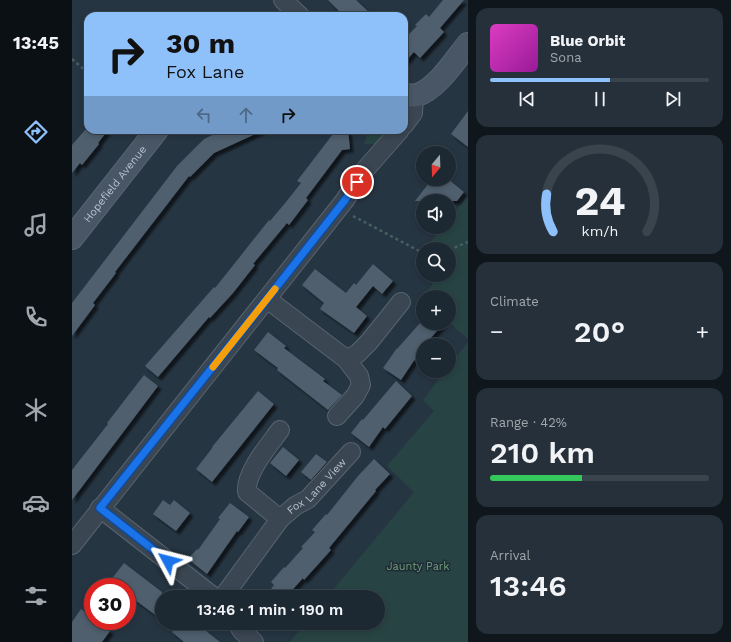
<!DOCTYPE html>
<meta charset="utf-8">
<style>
:root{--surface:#1c2832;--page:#25303a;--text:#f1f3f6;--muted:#a0a6ac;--line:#3a444d;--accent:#8ec1fa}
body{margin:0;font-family:"Work Sans",sans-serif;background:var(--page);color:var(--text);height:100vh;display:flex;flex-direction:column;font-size:15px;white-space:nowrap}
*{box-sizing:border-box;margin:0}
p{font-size:13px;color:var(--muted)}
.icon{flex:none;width:22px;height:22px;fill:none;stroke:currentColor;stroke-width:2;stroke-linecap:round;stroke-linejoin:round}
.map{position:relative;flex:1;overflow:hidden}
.panel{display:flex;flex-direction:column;gap:8px;padding:8px;background:#0f161c;width:263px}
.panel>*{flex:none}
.hud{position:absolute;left:12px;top:12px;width:324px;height:122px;border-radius:12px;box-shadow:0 2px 6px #0003,0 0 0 1px var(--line);background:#8ec1fa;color:#111;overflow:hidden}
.needle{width:26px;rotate:199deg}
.fabs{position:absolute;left:344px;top:146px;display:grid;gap:8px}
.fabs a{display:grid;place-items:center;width:40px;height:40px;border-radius:50%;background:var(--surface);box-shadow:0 2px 6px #0003,0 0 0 1px var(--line);font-size:20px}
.speed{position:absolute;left:12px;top:578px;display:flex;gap:8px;font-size:20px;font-weight:700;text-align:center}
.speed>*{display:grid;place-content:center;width:52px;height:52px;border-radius:50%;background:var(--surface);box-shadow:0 2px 6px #0003,0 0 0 1px var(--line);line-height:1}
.speed .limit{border:6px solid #d22;background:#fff;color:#111}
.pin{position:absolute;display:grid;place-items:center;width:34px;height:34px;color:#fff;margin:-17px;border:2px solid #fff;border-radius:50%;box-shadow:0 1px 4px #0007}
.me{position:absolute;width:44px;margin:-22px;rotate:308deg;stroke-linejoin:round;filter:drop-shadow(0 0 3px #0008)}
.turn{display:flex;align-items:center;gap:14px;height:84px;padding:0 16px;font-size:18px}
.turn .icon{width:52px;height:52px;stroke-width:2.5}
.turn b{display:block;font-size:28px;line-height:34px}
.lanes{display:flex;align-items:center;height:38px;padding:0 16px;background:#0003;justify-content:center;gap:20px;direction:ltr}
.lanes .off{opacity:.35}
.big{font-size:30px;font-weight:600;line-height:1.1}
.panel .widget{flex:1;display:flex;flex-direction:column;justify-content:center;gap:6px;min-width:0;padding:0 14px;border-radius:12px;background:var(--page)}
.panel .dial{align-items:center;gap:0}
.dial svg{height:104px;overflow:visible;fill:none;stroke:var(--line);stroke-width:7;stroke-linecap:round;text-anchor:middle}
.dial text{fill:var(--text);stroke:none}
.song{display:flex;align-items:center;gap:12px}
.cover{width:48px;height:48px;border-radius:6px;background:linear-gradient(135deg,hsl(310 70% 55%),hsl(300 70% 35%))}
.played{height:4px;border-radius:2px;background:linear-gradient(90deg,var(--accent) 55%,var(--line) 55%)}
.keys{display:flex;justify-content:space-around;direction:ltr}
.heat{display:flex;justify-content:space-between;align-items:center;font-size:22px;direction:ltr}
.charge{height:6px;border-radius:3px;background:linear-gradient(90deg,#34c759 42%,var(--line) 0)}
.trip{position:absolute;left:83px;top:590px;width:230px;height:40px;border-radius:20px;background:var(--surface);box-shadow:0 2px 6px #0003,0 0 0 1px var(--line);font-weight:600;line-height:40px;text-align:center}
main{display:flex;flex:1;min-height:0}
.dock{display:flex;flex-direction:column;width:72px;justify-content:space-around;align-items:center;background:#0b1014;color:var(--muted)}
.dock .icon{width:28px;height:28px}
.dock .selected{color:var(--accent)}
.dock b{font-size:18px;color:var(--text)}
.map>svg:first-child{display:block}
.green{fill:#284343}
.building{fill:#4f5e6d;filter:url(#shadow)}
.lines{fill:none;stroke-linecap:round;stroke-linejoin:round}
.street-casing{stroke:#58646f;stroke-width:20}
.secondary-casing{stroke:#58646f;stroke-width:24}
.path{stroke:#465f60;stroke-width:2.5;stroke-dasharray:3 3;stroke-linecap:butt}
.street{stroke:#3a4652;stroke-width:18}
.secondary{stroke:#485665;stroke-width:22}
.route-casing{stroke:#114b97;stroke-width:10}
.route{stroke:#1a73e8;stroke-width:7}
.slow{stroke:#f59e0b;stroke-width:7}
.labels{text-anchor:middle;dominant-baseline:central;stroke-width:3;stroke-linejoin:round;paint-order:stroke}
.street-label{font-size:11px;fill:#b7c1cc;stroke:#1f2b37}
.park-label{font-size:11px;fill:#6e9d75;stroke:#1f2b37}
</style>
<main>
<nav class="dock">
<b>13:45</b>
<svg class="icon selected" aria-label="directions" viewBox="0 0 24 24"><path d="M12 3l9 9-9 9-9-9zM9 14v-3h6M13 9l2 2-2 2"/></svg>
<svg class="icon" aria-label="music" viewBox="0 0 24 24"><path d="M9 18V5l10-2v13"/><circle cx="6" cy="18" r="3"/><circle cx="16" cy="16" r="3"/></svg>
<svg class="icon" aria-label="phone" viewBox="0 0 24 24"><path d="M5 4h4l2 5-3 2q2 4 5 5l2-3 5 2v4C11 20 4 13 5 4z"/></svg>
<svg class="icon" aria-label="climate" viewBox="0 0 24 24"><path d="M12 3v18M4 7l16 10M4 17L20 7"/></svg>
<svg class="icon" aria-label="car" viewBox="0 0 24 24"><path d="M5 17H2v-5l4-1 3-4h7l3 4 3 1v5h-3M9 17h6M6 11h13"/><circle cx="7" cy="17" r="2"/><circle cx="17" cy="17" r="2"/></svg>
<svg class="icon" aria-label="filters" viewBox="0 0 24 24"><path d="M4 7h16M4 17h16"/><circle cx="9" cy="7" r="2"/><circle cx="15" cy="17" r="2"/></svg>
</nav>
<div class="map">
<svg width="396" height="642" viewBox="0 0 396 642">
<defs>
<filter id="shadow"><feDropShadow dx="3.5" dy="3.5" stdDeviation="1" flood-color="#0009"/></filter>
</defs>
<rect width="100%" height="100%" fill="#263542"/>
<path class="green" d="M296,130H316L305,144H292Z
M396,195V339L377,322V297L350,298L367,275H377V249H362L357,244L371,227H377V219Z
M396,342V642H218L233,623H306V597H255L342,492L315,466L362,411L351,400L373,371H377V366Z"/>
<path class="building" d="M256,0H284L301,16H272Z
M371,0H392L368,28L372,32L348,58L342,52L332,63V39L345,26L343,25L354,14L357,17Z
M396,111V147L379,134Z
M13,130H36L26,143L27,144L10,165L8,163L0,173V145Z
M151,130H192L142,153L118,177L117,176L43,272L44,273L21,303L23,305L0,336V303L105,166L132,139Z
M264,130H276L278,149L270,150L234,198L236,200L217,225L215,223L181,264L183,265L161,293L138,318L137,317L86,377L73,366L142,287L143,288L197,220L198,221L214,202L229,183L225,181Z
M360,179H376L392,192L385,201H343Z
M301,264L321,281L310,294L301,286L284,307L295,316L282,333L248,309L252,303L230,285L243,269L274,293L282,283L284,285Z
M348,323H372L357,340L359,341L355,345H351V350L341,362L329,380L311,368L325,348V349Z
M196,332L214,346L212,348L253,379L251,381L270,395L256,410L205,370L206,368L182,350Z
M72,375L86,386L0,500V470L36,424L35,423Z
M324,381L340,396L313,429L311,427L297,447L279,433L290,419L291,420Z
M186,391L202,404L140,482L124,469L141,447H140Z
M211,447L227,460L214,476L198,463Z
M244,454L255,462L239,480L229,472Z
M302,459L318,474L303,490L304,491L257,548L259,550L232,580L231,578L214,597H193L202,585L199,582L212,567L213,568L231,548L229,547L243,532L240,530L254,514L255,515L286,476Z
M91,500L98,505L102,500L118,513L104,531L81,514Z
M158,503L177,517L166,532L165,531L135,574L116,559L125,549L126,550L148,519L146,518Z
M52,563L90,592V620L55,594V587H46L38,581Z
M9,609L21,618V621H25L38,631L30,642H0V622Z
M107,623H124L148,642H112L100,632Z"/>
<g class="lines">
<defs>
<g id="street">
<path d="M211,0L228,16"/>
<path d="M332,125L341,113L342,95"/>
<path d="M195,299L274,359L287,376L289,385L283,396L265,416"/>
<path d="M274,359L285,354L297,342L329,302"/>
<path d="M208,430C197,445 173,473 175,492L208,519"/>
<path d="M28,508L142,597"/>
<path d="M0,545L273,200L291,172L328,130"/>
<path id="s1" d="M151,597L208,519L223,506L236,499L279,452"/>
<path d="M165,623L170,631L182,642"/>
</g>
<g id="secondary">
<path d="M332,95C336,95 341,96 345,95C365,89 383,60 396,44"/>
<path id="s2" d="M0,238L85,130"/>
</g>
</defs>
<use href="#street" class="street-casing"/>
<use href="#secondary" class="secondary-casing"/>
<path class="path" d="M0,59L16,73
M281,216L351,253
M377,250L396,242"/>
<use href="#street" class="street"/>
<use href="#secondary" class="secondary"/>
</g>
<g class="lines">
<defs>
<path id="route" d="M96,561L28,508L195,299L273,200L285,182"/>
</defs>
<use href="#route" class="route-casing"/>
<use href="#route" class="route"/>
<path class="slow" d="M141,367L203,289"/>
</g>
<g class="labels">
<g class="street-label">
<text stroke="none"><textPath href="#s2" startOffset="69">Hopefield Avenue</textPath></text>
<text stroke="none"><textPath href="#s1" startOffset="146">Fox Lane View</textPath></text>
</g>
<g class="park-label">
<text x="346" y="566">Jaunty Park</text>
</g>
</g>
</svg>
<div class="fabs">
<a><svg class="needle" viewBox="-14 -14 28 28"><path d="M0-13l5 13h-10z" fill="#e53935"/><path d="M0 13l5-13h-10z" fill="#a0a6ac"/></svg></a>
<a><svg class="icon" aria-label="sound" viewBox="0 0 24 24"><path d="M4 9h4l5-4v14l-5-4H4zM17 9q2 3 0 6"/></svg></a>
<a><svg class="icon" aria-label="search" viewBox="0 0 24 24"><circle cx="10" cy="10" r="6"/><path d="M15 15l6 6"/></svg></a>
<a>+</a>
<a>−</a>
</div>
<div class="speed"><div class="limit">30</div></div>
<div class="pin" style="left:285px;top:182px;background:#d93025"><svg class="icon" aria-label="arrive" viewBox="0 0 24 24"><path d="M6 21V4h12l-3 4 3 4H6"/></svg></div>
<svg class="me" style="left:96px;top:561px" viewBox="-20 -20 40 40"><path d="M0-17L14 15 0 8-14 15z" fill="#1a73e8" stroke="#fff" stroke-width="4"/></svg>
<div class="trip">13:46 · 1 min · 190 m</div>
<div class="hud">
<div class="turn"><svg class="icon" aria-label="right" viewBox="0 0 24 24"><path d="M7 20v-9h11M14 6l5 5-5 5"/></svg><div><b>30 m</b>Fox Lane</div></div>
<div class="lanes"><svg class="icon off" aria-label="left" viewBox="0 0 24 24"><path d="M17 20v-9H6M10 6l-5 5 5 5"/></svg><svg class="icon off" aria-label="ahead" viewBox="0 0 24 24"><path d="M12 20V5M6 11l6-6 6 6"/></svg><svg class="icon" aria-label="right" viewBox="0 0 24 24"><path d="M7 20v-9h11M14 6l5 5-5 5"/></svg></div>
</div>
</div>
<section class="panel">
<div class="widget">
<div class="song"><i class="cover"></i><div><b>Blue Orbit</b><p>Sona</p></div></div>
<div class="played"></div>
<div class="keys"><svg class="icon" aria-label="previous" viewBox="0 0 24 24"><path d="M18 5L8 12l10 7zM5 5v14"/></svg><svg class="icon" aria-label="pause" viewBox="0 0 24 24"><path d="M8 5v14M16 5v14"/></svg><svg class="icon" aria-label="next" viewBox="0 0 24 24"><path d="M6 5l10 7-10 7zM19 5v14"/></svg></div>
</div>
<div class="widget dial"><svg viewBox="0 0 100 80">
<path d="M14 69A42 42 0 1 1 86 69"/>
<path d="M14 69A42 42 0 0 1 9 40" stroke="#8ec1fa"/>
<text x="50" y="56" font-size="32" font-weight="700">24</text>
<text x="50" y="72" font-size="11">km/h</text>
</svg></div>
<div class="widget"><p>Climate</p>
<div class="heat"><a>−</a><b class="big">20°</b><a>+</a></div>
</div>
<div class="widget"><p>Range · 42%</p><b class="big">210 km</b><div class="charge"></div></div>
<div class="widget"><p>Arrival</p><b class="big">13:46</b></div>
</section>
</main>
